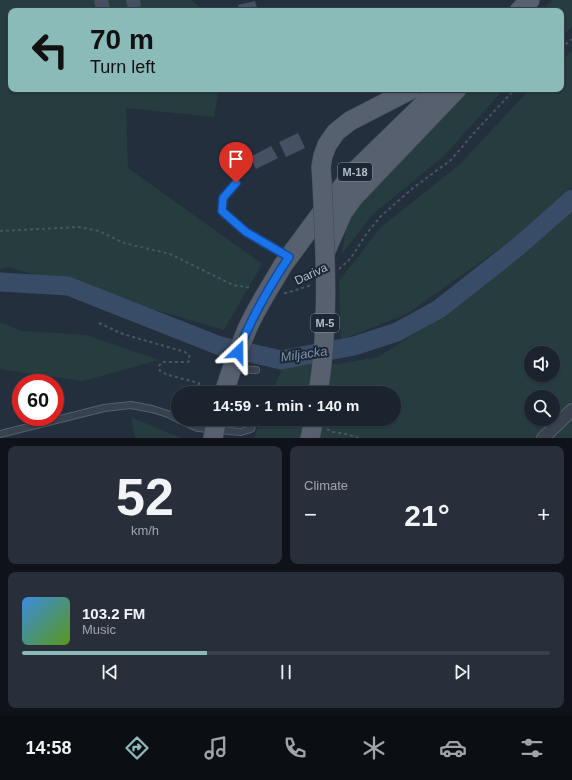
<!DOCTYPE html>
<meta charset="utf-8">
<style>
:root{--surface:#1b232e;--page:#282f3a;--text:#f1f3f6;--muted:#a0a4aa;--line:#39404a;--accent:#8bbbb9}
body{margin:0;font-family:Arial,sans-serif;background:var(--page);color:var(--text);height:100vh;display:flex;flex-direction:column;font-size:15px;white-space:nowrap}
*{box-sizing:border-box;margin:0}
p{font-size:13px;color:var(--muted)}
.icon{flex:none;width:22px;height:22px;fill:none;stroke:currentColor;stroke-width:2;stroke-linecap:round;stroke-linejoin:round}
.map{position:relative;height:438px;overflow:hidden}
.sheet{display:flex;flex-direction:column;gap:8px;padding:8px;background:#0f1319;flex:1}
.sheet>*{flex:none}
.guide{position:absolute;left:8px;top:8px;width:556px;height:84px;border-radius:8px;box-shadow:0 1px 3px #0004,0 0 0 1px var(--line);background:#8bbbb9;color:#111;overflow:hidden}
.buttons{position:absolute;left:524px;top:346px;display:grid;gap:8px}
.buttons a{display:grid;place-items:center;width:36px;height:36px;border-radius:50%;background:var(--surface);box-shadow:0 1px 3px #0004,0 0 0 1px var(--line);font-size:20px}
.speed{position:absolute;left:12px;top:374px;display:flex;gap:8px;font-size:20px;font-weight:700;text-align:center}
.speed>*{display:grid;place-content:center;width:52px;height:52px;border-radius:50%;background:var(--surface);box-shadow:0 1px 3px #0004,0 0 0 1px var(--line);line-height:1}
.speed .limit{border:6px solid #d22;background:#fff;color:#111}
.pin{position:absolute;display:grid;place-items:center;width:34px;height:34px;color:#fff;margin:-41px -17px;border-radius:50% 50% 50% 0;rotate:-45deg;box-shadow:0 0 4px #0007}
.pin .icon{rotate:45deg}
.me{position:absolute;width:44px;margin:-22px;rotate:23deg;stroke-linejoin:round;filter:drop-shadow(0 0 3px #0008)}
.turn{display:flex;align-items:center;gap:14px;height:84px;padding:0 16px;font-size:18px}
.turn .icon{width:52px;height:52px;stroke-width:2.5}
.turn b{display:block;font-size:28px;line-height:34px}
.big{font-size:30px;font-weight:800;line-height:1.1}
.sheet .card{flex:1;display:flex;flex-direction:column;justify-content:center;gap:6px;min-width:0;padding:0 14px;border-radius:8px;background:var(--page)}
.sheet .dial{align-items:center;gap:0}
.dial b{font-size:52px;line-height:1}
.song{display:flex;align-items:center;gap:12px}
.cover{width:48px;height:48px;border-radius:6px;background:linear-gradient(135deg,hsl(210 70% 55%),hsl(90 70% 35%))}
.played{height:4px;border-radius:2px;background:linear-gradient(90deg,var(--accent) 35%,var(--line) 35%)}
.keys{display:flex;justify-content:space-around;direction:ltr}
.heat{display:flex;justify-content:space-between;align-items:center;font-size:22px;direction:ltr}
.sheet .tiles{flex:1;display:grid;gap:8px;grid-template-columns:1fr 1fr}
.card:last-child{grid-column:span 2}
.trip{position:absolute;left:171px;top:386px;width:230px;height:40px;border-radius:20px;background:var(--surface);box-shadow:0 1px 3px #0004,0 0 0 1px var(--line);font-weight:800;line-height:40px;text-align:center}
.tabs{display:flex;height:64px;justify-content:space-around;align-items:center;background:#0b0e12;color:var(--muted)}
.tabs .icon{width:28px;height:28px}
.tabs .current{color:var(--accent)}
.tabs b{font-size:18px;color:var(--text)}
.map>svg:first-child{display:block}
.green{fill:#263c3f;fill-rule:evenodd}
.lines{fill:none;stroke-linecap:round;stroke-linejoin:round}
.river{stroke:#394c67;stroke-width:19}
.building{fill:#455162}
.lane-casing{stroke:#565f6c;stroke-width:8}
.street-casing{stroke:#565f6c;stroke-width:14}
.primary-casing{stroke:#414a57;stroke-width:20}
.path{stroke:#44595c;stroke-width:2;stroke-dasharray:3 3;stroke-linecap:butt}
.lane{stroke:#38414e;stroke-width:6}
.street{stroke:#38414e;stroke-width:12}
.primary{stroke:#56606e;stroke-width:19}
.primary-bridge-casing{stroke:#414a57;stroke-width:20;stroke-linecap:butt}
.primary-bridge{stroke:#56606e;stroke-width:19}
.route-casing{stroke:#114b97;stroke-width:10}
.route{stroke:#1a73e8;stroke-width:7}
.labels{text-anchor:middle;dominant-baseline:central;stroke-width:4;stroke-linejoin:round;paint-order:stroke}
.shield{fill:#1d2633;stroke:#878f9c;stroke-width:1}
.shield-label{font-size:11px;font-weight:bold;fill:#b4bcc9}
.street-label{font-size:12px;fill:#b4bcc9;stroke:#1d2633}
.water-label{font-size:13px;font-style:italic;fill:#7c92b1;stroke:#1d2633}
</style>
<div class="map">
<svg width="572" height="438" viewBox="0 0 572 438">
<rect width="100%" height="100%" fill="#242f3e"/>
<path class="green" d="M0,0H192L204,11H11V89H219L214,117L126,108L128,168L262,264L224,330L8,267L0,270Z
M552,0H572V27L561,37V11H542Z
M572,51V186L513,239L407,314L341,340L339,281L380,228L459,165L530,89H561V61Z
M467,89H504L444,156L372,215L341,255L348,220L383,178Z
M572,211V438H249H254L261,419H394V393H272L284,364H338L378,357L433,322L526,253ZM531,353H553V375H531ZM531,397H553V419H531Z
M0,322L22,331L86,335L159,360L83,381L0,369Z
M131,417L181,438H135Z"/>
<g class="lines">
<path class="river" d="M0,282L68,286L220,346L281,360L354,346L397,332L439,309L519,246L572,199"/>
</g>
<path class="building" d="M94,0H108L111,11H96Z
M126,0H140L141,6L128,9Z
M255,1L258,11H240L238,5Z
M298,133L305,148L286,157L279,142Z
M271,146L278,158L256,169L250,157Z"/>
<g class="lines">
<defs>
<path id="lane" d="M236,183L223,198L222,211L246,232L288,256
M234,369L256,370
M178,419L198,428L241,432L251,429L253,421L251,419
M0,434L104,408L131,405L152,409L168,414L178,419"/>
<path id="street" d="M543,438L572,410"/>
<path id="primary" d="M519,11L530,0
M322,181L321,167L323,156L327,145L336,132L350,121L412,89
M325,253L343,212L354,197L457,89
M283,265L328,204L356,170L439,89
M213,438L217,419
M310,438L314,419"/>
</defs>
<use href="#lane" class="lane-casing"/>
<use href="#street" class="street-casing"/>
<use href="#primary" class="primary-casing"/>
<path class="path" d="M561,48L572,39
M0,231L79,227L99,231L124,243L170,254L233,285L252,288
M339,269L351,258L367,233L381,216L413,188L451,160L474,133L515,89
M284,293H286L312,285
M99,323L123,334L185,352L189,355L190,360L188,362H162L159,366L160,371L168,375L199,383L198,393
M327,429L333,432L346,434L359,438"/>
<use href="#lane" class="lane"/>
<use href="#street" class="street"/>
<use href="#primary" class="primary"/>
<defs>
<path id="primary-bridge" d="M224,393C231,370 239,348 248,327C258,305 271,286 283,265
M318,393C330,323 325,251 322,181"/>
</defs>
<use href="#primary-bridge" class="primary-bridge-casing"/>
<use href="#primary-bridge" class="primary-bridge"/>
</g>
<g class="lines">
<defs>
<path id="route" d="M236,183L223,198L222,211L246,232L289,257C269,287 251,318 238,352"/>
</defs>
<use href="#route" class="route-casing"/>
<use href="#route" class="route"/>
</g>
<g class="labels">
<g class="shield">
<rect x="338" y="163" width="34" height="18" rx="3"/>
<rect x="311" y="314" width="28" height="18" rx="3"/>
</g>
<g class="shield-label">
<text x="355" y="172">M-18</text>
<text x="325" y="323">M-5</text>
</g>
<g class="street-label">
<text transform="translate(311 274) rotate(-25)">Dariva</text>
</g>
<g class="water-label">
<text transform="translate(304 354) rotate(-8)">Miljacka</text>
</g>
</g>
</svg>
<div class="buttons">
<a><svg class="icon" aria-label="sound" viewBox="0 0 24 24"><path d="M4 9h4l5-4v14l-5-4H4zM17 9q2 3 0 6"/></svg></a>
<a><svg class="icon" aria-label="search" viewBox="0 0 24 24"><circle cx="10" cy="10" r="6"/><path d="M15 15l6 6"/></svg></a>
</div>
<div class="speed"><div class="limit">60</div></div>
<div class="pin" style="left:236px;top:183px;background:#d93025"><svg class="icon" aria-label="arrive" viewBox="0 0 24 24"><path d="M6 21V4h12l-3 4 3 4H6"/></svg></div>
<svg class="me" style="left:238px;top:352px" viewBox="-20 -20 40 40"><path d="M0-17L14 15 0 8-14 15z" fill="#1a73e8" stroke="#fff" stroke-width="4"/></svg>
<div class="trip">14:59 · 1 min · 140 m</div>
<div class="guide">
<div class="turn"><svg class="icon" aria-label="left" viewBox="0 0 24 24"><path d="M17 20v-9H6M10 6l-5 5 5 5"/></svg><div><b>70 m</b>Turn left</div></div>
</div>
</div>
<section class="sheet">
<div class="tiles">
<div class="card dial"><b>52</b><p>km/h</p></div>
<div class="card"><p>Climate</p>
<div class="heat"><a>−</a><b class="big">21°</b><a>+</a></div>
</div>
<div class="card">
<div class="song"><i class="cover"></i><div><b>103.2 FM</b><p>Music</p></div></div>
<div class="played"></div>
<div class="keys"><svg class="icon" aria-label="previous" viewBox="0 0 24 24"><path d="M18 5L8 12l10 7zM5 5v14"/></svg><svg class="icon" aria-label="pause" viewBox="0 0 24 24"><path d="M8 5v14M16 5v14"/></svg><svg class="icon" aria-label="next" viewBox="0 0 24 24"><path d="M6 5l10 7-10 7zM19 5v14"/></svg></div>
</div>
</div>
</section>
<nav class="tabs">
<b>14:58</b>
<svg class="icon current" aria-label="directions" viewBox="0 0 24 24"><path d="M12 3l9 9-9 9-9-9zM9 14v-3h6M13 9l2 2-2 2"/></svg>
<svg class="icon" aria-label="music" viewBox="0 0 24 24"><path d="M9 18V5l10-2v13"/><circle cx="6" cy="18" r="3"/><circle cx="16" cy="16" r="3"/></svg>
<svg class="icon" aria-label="phone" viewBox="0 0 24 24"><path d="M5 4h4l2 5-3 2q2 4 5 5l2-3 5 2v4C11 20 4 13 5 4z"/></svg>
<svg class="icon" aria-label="climate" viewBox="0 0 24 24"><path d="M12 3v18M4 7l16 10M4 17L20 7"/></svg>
<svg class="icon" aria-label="car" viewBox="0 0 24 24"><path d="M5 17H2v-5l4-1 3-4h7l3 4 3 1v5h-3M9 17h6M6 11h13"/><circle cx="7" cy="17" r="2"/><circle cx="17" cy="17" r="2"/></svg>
<svg class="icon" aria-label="filters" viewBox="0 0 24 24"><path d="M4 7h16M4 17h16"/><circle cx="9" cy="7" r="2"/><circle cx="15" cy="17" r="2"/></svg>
</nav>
